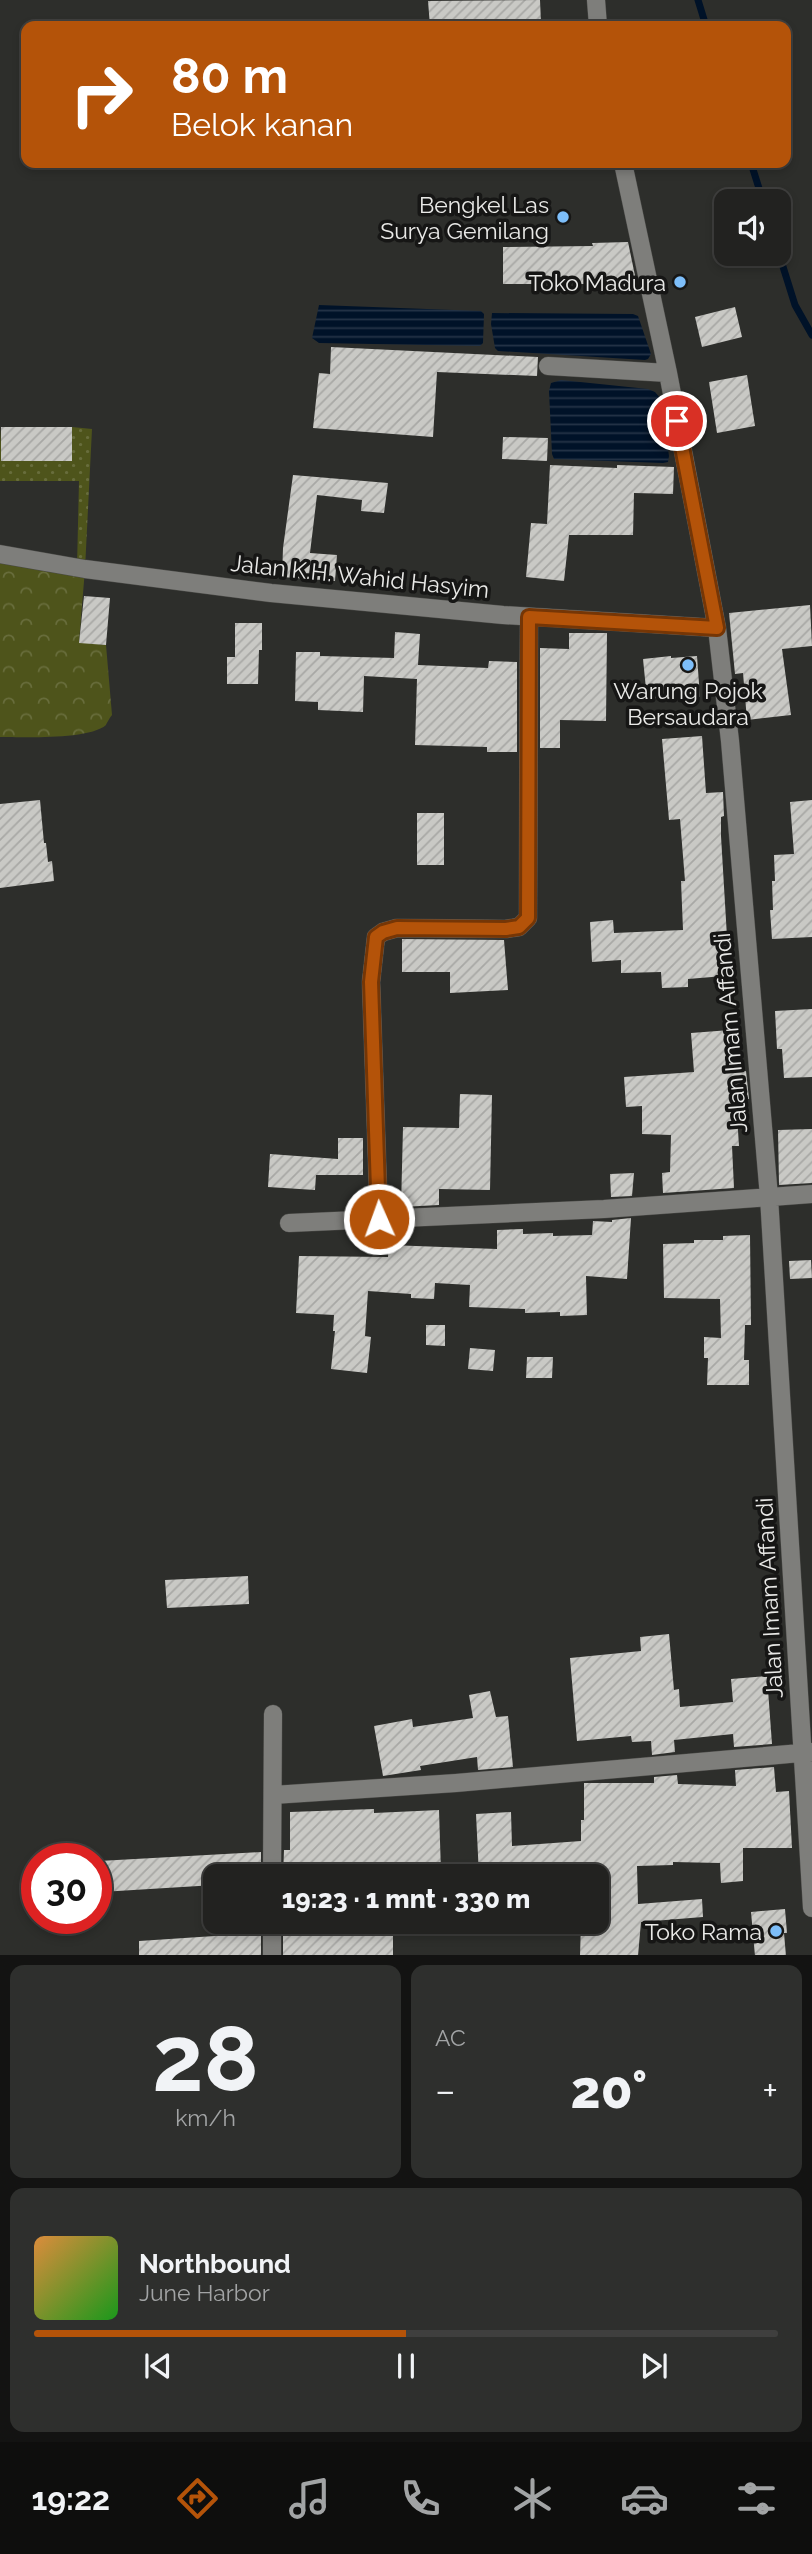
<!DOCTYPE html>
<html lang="id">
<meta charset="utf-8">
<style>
:root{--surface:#222220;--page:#2e2f2d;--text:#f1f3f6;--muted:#a2a4a5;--line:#3f3f3e;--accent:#b45309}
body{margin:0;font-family:Raleway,sans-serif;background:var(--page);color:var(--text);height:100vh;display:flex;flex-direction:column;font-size:26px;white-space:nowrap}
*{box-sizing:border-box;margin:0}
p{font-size:23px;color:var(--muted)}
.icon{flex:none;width:38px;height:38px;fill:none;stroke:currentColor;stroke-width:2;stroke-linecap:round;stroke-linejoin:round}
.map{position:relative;height:1955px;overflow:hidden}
.sheet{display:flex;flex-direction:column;gap:10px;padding:10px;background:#131312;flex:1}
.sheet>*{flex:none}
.hud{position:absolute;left:21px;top:21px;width:770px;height:147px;border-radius:14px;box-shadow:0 4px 10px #0003,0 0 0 2px var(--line);background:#b45309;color:#fff;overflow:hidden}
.tools{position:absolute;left:714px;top:189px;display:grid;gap:14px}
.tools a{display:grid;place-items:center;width:77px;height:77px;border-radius:14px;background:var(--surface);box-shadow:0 4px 10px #0003,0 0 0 2px var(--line);font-size:35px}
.speed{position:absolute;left:21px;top:1843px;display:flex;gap:14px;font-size:35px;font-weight:700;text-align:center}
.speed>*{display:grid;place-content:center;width:91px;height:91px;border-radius:50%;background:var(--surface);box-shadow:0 4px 10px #0003,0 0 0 2px var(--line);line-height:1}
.speed .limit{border:10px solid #d22;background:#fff;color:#111}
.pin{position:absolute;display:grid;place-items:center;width:60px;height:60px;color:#fff;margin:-30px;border:4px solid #fff;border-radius:50%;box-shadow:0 2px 7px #0007}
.me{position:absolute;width:77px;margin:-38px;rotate:358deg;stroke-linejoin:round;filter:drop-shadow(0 0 5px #0008)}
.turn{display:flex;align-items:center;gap:24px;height:147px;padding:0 35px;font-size:32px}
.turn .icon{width:91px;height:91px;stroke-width:2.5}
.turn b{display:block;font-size:49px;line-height:60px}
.big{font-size:52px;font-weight:800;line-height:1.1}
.sheet .tile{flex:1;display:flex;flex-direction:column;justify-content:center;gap:10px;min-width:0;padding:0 24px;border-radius:14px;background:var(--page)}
.sheet .dial{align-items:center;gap:0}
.dial b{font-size:91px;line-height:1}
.song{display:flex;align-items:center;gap:21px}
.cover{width:84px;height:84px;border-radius:10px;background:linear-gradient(135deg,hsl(30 70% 55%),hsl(120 70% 35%))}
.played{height:7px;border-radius:4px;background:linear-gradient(90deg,var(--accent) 50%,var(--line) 50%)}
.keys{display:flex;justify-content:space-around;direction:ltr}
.heat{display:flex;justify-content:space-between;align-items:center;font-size:38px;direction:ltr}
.sheet .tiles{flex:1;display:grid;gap:10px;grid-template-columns:1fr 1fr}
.tile:last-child{grid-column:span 2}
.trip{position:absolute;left:203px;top:1864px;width:406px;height:70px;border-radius:14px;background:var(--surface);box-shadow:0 4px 10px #0003,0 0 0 2px var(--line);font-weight:800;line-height:70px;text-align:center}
.menu{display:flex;height:112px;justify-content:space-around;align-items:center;background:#0e0e0d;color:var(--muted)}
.menu .icon{width:49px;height:49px}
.menu .active{color:var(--accent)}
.menu b{font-size:32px;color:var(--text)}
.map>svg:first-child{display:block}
.grass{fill:url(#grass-dots)}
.forest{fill:url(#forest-crowns)}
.water{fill:url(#water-rules)}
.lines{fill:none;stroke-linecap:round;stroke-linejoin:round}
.stream{stroke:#001228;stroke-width:7}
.building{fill:url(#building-hatch)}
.minor-casing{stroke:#494946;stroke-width:19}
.minor{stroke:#7e7e7b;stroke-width:18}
.route-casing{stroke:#753606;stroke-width:18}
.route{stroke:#b45309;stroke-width:12}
.poi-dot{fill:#7dbef9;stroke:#161615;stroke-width:2.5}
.labels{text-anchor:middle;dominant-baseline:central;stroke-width:7;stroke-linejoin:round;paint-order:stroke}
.poi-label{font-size:23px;fill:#e9e9e7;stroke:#161615;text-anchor:end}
.street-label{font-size:23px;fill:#e9e9e7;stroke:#161615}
</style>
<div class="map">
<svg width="812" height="1956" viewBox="0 0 812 1956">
<defs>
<pattern id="grass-dots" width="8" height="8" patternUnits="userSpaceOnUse" patternTransform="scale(1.75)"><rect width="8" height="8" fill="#4e541b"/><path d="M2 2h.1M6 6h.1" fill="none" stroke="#686d3c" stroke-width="1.8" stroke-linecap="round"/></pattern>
<pattern id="forest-crowns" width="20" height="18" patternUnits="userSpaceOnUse" patternTransform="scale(1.75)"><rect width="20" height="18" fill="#4e541b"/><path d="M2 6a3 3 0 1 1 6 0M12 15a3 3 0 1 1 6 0" fill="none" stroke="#686d3c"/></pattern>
<pattern id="water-rules" width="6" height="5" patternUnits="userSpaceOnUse" patternTransform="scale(1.75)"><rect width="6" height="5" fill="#001228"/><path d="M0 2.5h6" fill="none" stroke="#253447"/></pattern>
<pattern id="building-hatch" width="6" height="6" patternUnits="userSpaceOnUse" patternTransform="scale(1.75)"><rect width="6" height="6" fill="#c9c9c5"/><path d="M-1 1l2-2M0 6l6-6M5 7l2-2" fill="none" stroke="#a8a8a5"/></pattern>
</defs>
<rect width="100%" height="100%" fill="#2d2e2b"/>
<path class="grass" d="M0,427L2,461H71L72,427L92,429L85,569L77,567L79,481H0Z"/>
<path class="forest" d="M0,554L85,569L79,642L106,645L112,715C111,716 106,724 106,725C89,740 23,737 0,737Z"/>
<path class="water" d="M319,305L481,311L484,314L483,343L480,346L319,343L312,338Z
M492,313L633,314L638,316L651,354L648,359L645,360L498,351L495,348L491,324Z
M561,380L648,389L655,392L661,399L669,456L668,462L663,463L554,459L552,454L549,391L551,383Z"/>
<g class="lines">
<path class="stream" d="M698,0L706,26
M751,163L763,201
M779,254L795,305L812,335"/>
</g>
<path class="building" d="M540,0L541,23L430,26L428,1Z
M628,242L638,290H593V284H503V247L593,246L592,243Z
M735,307L742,337L702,347L695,317Z
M331,347L538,357L537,376L437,372L433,437L313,428L319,373L330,374Z
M747,375L755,426L717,433L709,382Z
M1,427H72V461H1Z
M503,437L548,438L547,461L502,459Z
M550,465L617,468V465L674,467L673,494L634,493L633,535H569L564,581L526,577L531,523L547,524Z
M293,475L388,483L384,513L361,511L362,500L317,495L310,553L337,555L335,581L282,577L283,548Z
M84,596L110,598L106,645L79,643Z
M810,605L812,646L782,649L791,715L747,720L743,673L735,674L729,613Z
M235,623H262V650H259L258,684H227V657H235Z
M395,632L420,634L418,665L488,668L489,661L517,662V752H487V747L415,745L417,679L364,676L363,712L318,710V702L295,701L296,652H320V656L394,658Z
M569,633H607L606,721L560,720V748H540V648L569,649Z
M671,656V658L697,656L700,697L681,699L680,696L647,699L643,659Z
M702,736L706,793L723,792L724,816L721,817V836L727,937H722L724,976L688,979V987L662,988L661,972L621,973V960L592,962L590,922L613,920L614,933L683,930L681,881H685L680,819L669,820L662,739Z
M40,800L44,843H46L48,862L52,861L54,881L0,888V804Z
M812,800V937L772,939L770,910H773L772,881H775L774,855L794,854L790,802Z
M417,813H444V865H417Z
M402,939L504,940L508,990L450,993V972H402Z
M812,1009V1077L784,1078L782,1049H777L775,1011Z
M730,1030L733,1072L746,1071L749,1099L736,1100L739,1146H732L734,1188L663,1193L662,1173L670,1172L671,1135L642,1134V1106L626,1107L624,1077L694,1072L691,1033Z
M460,1094L492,1095L490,1190L439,1189V1205L401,1207L403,1127L459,1128Z
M812,1129V1183L779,1185L778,1130Z
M338,1138H363V1175H316L315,1190L268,1187L270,1154L338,1159Z
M634,1173L632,1196L611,1197L610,1174Z
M631,1218L627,1279L586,1276L587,1315L560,1316V1312L525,1313V1309L469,1307L470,1285L435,1283L434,1299L411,1298V1294L368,1291L365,1336L371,1337L367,1373L331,1369L335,1331H333L334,1315L296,1313L299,1256L388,1257L389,1245L497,1249V1230L523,1229V1234L553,1233V1236L592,1235L593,1221L612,1222V1220Z
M750,1235L751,1325H745L744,1360H749V1385H707L708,1358H704V1337L721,1338L720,1299L664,1298L663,1244L694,1243V1240H723V1236Z
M811,1260L812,1278L790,1279L789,1261Z
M426,1325H445V1346L426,1345Z
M470,1348L495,1350L493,1371L468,1369Z
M527,1357H553L552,1378H526Z
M248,1576L249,1604L167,1608L165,1580Z
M669,1634L674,1690L679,1689L680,1707L733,1702L731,1679L767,1676L772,1744L734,1747L733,1734L674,1740L675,1752L652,1755L651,1741L632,1742L631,1736L577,1741L570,1658L641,1651L640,1637Z
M490,1691L496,1717L508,1716L513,1767L478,1770L477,1757L420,1766L421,1770L383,1776L374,1726L412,1719L413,1727L473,1718L469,1695Z
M774,1767L776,1792L789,1791L792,1848H743V1881L721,1883L720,1863L673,1862V1865L637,1866L638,1904L702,1899L703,1917L641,1922L638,1956H580L581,1922H597V1876H479L476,1814L511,1812L512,1846L581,1841V1820H584V1783H654V1777L677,1775L678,1784L736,1786L735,1770Z
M374,1809V1813L439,1810L441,1872L395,1874V1876H283L284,1850H290V1812Z
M261,1852V1876H215V1885L101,1892L99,1861Z
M785,1909L787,1933H784L786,1956H755L751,1912Z
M289,1922H393V1956H283V1932H289Z
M261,1933V1956H139V1941Z"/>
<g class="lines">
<defs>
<path id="minor" d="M596,0L598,26
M623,163L668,373L717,628L730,741L769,1197L812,1908
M548,366L668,373
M0,554L85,569L271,593L503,615L717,628
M379,1219L371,982L376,937L383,932L397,928L506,929L519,927L528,918L529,617
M289,1223L604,1209L812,1194
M273,1795L456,1783L812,1752
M272,1876L273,1714
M272,1956V1922"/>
</defs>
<use href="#minor" class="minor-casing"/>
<use href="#minor" class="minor"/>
</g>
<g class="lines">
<defs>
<path id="route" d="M379,1219L371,982L376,937L383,932L397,928L506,929L519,927L528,918L529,617L717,628L677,421"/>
</defs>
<use href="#route" class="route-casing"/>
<use href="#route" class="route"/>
</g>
<g class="poi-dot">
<circle cx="563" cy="217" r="7"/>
<circle cx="680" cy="282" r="7"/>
<circle cx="688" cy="665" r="7"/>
<circle cx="776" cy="1931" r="7"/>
</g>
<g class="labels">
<g class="poi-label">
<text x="549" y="204">Bengkel Las<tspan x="549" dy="26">Surya Gemilang</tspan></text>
<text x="666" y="282">Toko Madura</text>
<text x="688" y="690" text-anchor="middle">Warung Pojok<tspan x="688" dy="26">Bersaudara</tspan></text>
<text x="762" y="1931">Toko Rama</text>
</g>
<g class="street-label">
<text transform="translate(360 576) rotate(6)">Jalan K.H. Wahid Hasyim</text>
<text transform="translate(730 1033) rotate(-95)">Jalan Imam Affandi</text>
<text transform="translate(769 1598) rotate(-93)">Jalan Imam Affandi</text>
</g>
</g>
</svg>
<div class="tools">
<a><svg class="icon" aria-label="sound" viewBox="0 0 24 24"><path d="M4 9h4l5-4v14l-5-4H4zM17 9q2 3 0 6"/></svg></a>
</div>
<div class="speed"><div class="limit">30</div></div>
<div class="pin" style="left:677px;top:421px;background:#d93025"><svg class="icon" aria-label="arrive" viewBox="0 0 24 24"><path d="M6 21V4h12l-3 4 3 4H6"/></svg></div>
<svg class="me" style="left:379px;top:1219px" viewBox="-20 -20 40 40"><circle r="17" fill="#b45309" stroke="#fff" stroke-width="3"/><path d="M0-11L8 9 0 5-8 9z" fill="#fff"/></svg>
<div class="trip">19:23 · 1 mnt · 330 m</div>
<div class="hud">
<div class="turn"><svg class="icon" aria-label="right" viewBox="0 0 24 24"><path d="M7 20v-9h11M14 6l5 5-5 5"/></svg><div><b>80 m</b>Belok kanan</div></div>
</div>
</div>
<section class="sheet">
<div class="tiles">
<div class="tile dial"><b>28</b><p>km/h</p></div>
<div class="tile"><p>AC</p>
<div class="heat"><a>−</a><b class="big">20°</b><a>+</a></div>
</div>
<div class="tile">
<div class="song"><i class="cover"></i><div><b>Northbound</b><p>June Harbor</p></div></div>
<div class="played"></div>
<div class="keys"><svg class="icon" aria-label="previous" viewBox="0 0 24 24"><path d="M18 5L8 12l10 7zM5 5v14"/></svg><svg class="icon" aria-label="pause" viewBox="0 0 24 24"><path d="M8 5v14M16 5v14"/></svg><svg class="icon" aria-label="next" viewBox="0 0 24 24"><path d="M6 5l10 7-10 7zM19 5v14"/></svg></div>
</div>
</div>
</section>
<nav class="menu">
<b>19:22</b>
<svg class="icon active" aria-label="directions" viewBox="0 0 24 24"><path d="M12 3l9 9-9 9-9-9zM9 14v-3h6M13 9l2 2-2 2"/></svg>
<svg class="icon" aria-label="music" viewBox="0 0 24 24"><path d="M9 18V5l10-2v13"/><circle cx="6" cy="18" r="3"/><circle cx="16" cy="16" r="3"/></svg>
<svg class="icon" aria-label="phone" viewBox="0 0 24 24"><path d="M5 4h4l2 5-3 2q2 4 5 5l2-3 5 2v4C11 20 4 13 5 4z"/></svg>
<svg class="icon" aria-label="climate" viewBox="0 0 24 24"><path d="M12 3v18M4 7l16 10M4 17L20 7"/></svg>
<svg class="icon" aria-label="car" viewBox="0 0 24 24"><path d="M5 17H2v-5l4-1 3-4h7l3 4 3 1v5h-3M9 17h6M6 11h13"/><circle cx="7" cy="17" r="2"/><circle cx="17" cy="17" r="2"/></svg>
<svg class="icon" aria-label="filters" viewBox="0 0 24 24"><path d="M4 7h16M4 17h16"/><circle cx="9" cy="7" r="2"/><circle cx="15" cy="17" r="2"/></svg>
</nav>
